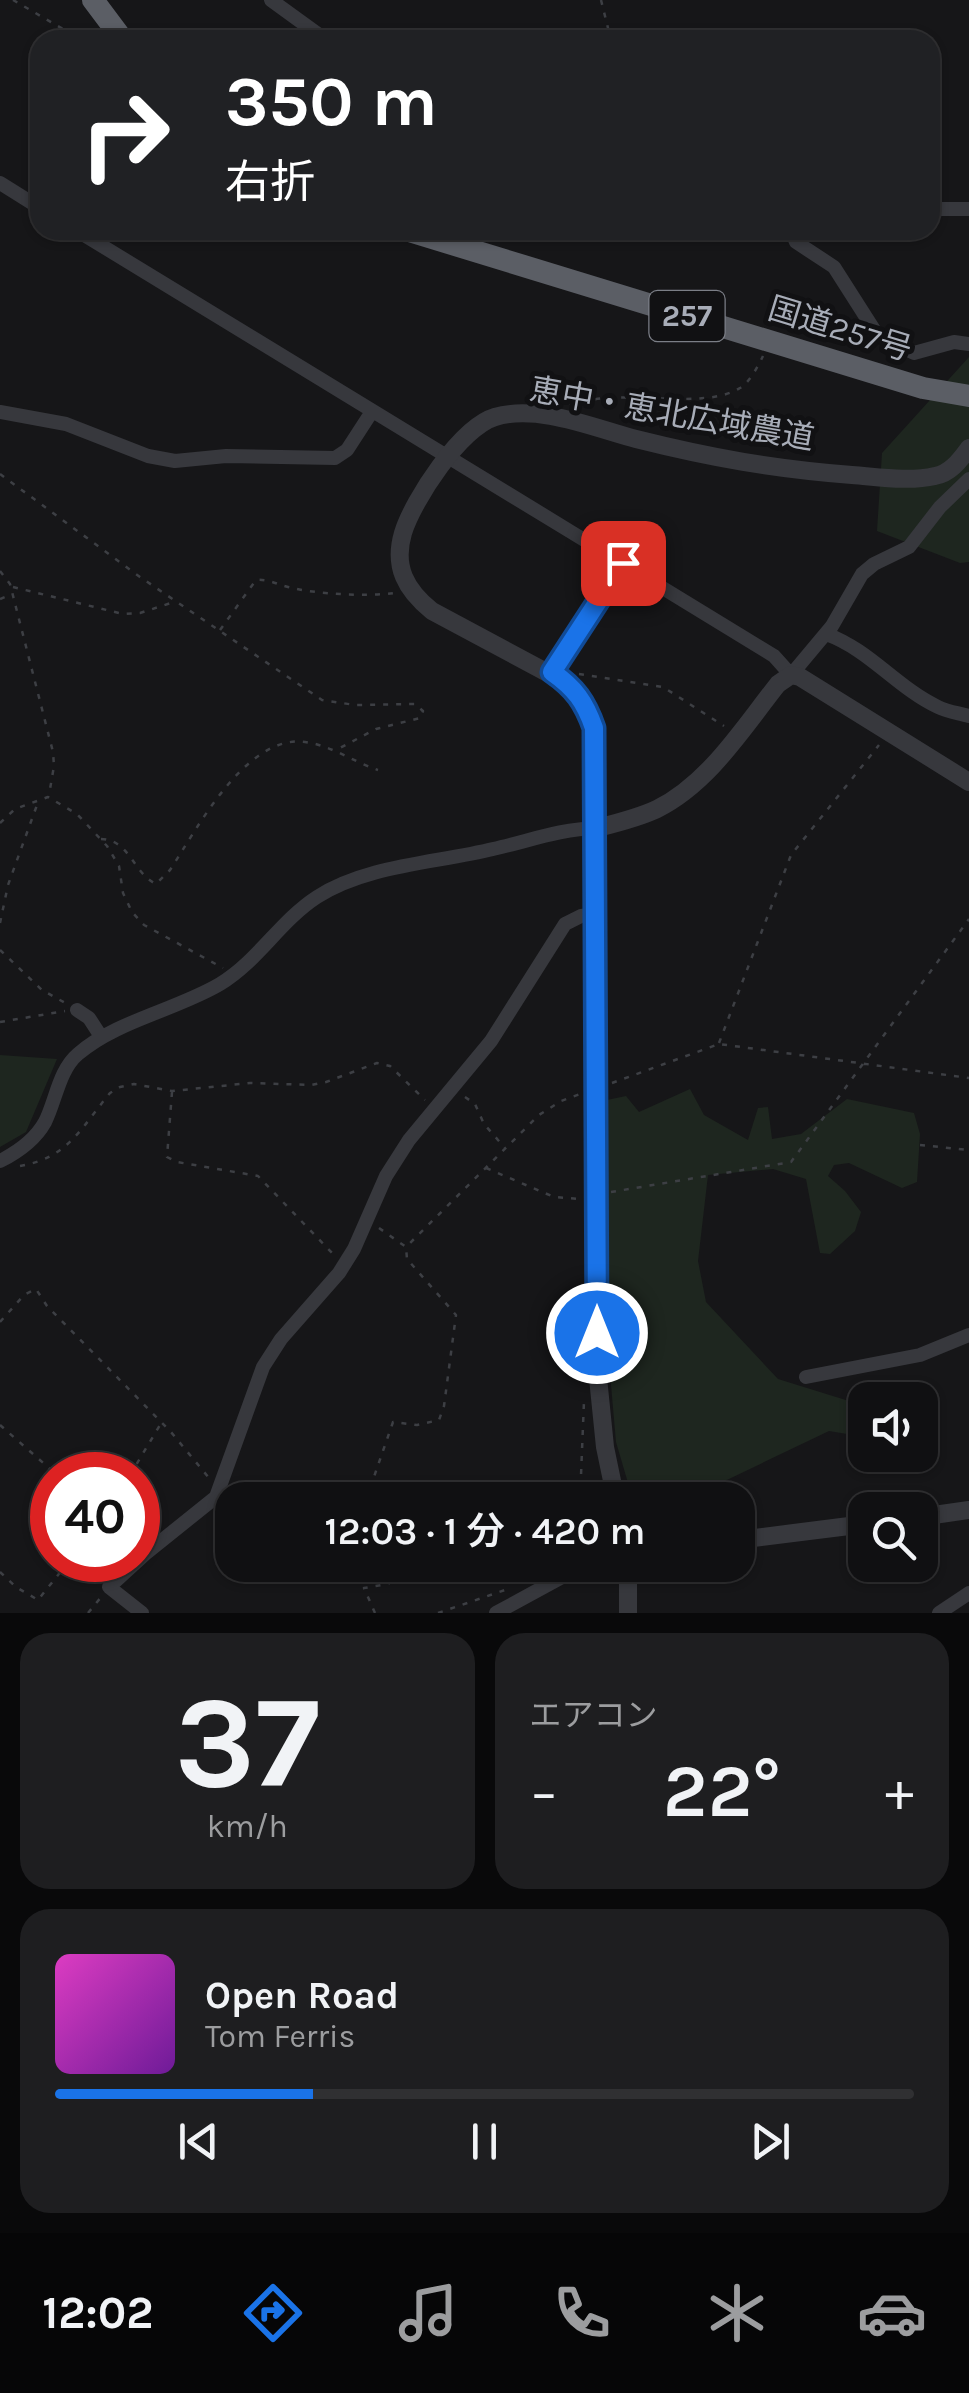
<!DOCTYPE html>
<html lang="ja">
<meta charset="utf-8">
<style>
:root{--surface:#101012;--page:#1e1e20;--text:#f1f3f6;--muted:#9c9d9f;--line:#303032;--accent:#1a73e8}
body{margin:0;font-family:Karla,"Noto Sans JP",sans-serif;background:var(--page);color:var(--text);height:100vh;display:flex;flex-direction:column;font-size:38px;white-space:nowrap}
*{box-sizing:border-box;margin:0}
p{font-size:32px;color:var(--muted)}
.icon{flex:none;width:55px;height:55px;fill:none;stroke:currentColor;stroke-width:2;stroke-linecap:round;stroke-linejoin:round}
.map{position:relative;height:1613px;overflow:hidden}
.details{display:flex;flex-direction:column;gap:20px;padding:20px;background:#09090a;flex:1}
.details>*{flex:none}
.guide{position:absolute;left:30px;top:30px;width:910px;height:210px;border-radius:30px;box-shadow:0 2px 8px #0004,0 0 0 2px var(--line);background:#202124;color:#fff;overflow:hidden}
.fabs{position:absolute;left:848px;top:1382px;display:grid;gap:20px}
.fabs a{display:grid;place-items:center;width:90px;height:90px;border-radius:20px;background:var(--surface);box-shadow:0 2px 8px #0004,0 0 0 2px var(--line);font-size:50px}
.speed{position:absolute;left:30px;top:1452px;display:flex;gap:20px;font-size:50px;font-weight:700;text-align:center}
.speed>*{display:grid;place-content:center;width:130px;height:130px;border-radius:50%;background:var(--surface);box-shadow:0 2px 8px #0004,0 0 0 2px var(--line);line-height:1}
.speed .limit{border:15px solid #d22;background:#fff;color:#111}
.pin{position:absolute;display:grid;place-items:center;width:85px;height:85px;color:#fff;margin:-42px;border-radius:20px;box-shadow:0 5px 15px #0006}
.me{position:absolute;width:110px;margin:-55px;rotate:0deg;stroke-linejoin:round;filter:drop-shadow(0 0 8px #0008)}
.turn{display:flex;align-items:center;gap:35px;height:210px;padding:0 30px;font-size:45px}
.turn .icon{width:130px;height:130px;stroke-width:2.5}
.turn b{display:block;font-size:70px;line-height:85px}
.big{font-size:75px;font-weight:600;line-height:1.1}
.details .card{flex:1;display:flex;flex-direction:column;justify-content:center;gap:15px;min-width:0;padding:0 35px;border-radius:30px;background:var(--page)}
.details .dial{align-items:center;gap:0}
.dial b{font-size:130px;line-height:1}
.song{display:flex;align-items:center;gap:30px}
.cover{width:120px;height:120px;border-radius:15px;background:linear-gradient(135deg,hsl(310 70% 55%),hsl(280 70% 35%))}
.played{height:10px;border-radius:5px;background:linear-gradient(90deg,var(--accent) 30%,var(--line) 30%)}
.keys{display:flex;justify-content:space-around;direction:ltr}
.heat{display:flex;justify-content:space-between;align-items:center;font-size:55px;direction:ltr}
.details .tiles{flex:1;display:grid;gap:20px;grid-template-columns:1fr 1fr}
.card:last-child{grid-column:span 2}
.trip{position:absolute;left:215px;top:1482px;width:540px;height:100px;border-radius:30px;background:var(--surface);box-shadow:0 2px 8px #0004,0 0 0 2px var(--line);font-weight:600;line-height:100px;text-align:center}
.tab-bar{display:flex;height:160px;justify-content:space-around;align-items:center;background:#060607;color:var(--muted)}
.tab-bar .icon{width:70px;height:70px}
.tab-bar .on{color:var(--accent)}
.tab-bar b{font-size:45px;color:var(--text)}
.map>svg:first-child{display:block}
.green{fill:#1e261f}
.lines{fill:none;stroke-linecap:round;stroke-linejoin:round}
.path{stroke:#3d3f44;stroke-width:2.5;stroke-dasharray:5 8;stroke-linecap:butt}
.service{stroke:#37383d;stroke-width:6}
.minor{stroke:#37383d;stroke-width:14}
.tertiary{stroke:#37383d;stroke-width:18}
.trunk{stroke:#5b5e65;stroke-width:22}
.route-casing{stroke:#114b97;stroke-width:25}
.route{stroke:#1a73e8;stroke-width:18}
.labels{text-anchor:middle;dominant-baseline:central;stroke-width:10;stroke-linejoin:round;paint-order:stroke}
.shield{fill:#111113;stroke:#7b7e86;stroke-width:2.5}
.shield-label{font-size:30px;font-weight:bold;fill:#a8adb8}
.street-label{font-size:32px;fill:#a8adb8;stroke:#111113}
</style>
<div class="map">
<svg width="969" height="1613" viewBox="0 0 969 1613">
<rect width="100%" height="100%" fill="#161618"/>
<path class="green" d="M969,357V562L960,563L877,531L882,453Z
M0,1055L57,1059L26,1132L0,1147Z
M690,1089L704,1115L748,1140L758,1108L768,1107L772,1139L801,1134L847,1099L914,1113L920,1134L917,1182L902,1188L849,1163L834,1165L828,1176L845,1191L861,1212L855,1231L830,1254L820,1253L806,1179L773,1169L708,1175L698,1261L706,1302L778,1379L865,1406V1437L829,1431L685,1500H633L616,1442L609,1362L605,1208L607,1100L626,1096L639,1112Z"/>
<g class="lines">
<path class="path" d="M13,0L82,40
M601,0L611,40
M570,405C622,386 701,412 740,388C750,382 758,366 763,356
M0,474L140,577L322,700L355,705L415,704L423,711L420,718L376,729L334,751
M0,571L10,584L53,752L54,766L49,795
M13,587L123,614L140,613L174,602
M0,599L12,594
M220,630L256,580C269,579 276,584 288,587C315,594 367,597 394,593
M579,674L663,687L724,726
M0,823L15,809L48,797L77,814L107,846L119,866L123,893L132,912L144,925L223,968
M101,839C130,840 133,873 156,884L170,870C197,829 246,734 305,742C330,745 354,762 378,770
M0,923L8,885L37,805
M0,950L42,990L67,1004
M0,1022L65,1011
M719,1043L791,855L879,745
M612,1083L719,1044L969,1078
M172,1092L167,1157L177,1162L258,1176L333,1254
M465,1097L475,1104L484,1124L505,1148
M920,1145L969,1150
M20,1166C68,1158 81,1128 110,1093L120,1087L134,1084L172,1091L250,1083L311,1085L326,1082L377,1063L390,1066L425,1100
M486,1168L554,1197L579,1199
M611,1192L791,1162L969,919
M379,1228L406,1247L539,1115L561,1101L580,1094
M0,1322L24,1295L36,1289L47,1306L171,1432L209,1478
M0,1425L57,1475
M130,1475L160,1425
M366,1500L393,1422L417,1425L439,1420L444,1406L456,1315L407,1259L406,1247
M580,1500L584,1401
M356,1565L363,1587
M0,1572L16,1587L38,1600L70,1560
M88,1613L102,1596
M375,1613L364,1588L388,1584L415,1565
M438,1613L508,1589"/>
<path class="service" d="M552,671L622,564"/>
<path class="minor" d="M271,0L326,40
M0,183L40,208
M930,209H969
M76,230C308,374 542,513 774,656L791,675L832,626L862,574L874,564L909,547L940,507L969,479
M791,230L796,242L834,267L878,336L914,353L954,342L969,344
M843,230L855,235L873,230
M0,412L66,424L148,456L175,461L226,456L335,458L347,450L371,413
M826,634C870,650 896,687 938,707C948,712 959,713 969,716
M77,1010L89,1018L100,1035
M0,1161C18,1152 35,1140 45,1122C56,1100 59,1070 78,1054C116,1021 176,1010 220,984C258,961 280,921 317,897C367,865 436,863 493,849C529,841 560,829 597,828
M806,1377L920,1355L969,1335
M142,1613L109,1587L145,1554L216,1497L263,1367L281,1339L339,1273L354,1249L386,1176L409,1140L491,1041L565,924L581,916L597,914
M496,1613L584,1565
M939,1613L969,1593"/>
<path class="tertiary" d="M597,828C617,823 638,818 657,809C709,783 743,728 778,684L791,675L800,677L969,782
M616,1500L605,1447L597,1368L594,728L586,704L572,686L432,611C406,590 393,567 403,533C413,500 461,427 495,417C538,404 594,428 636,439C712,458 774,469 852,475C879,477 909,482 935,476C951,473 960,460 969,448
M920,1517L969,1510
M738,1540L865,1524
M628,1565V1613"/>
<path class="trunk" d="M93,0L123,40
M406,230L923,388L969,396"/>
</g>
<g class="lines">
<defs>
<path id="route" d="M597,1333L594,728C585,702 575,688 552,672L623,563"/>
</defs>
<use href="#route" class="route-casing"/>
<use href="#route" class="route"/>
</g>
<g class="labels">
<rect class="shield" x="649.5" y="291" width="75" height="50" rx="8"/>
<g class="shield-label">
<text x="687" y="316">257</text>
</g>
<g class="street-label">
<text transform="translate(840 329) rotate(17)">国道257号</text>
<text transform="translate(672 414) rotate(10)">恵中・恵北広域農道</text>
</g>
</g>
</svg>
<div class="fabs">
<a><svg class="icon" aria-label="sound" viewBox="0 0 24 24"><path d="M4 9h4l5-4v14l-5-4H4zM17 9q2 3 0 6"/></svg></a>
<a><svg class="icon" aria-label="search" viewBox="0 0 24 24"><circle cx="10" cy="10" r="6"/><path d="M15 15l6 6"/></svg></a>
</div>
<div class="speed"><div class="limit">40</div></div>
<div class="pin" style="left:623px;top:563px;background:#d93025"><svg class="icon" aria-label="arrive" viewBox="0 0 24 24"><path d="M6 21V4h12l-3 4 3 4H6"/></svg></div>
<svg class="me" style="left:597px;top:1333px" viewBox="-20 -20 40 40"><circle r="17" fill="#1a73e8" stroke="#fff" stroke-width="3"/><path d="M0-11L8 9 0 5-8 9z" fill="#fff"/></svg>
<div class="trip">12:03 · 1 分 · 420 m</div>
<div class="guide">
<div class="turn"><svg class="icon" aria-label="right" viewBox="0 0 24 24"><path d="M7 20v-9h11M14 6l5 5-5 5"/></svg><div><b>350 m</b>右折</div></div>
</div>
</div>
<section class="details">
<div class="tiles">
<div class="card dial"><b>37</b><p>km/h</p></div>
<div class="card"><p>エアコン</p>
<div class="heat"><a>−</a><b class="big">22°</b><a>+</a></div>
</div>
<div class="card">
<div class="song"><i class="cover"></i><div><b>Open Road</b><p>Tom Ferris</p></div></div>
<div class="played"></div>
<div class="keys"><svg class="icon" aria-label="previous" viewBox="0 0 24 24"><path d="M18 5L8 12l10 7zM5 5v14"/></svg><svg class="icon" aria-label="pause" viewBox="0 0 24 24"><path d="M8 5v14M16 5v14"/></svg><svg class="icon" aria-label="next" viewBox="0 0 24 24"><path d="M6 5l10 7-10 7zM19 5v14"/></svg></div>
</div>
</div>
</section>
<nav class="tab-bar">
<b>12:02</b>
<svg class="icon on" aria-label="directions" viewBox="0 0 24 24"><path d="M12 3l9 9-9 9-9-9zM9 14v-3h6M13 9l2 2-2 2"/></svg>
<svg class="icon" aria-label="music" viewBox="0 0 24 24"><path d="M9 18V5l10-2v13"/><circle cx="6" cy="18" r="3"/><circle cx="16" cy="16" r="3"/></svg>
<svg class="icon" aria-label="phone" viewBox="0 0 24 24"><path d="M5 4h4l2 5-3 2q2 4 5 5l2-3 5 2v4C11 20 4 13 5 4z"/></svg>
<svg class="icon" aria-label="climate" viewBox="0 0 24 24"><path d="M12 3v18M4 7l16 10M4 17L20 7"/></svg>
<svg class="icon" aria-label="car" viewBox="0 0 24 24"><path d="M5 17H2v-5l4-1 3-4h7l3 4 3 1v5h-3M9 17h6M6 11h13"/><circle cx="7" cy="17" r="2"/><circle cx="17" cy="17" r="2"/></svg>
</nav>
